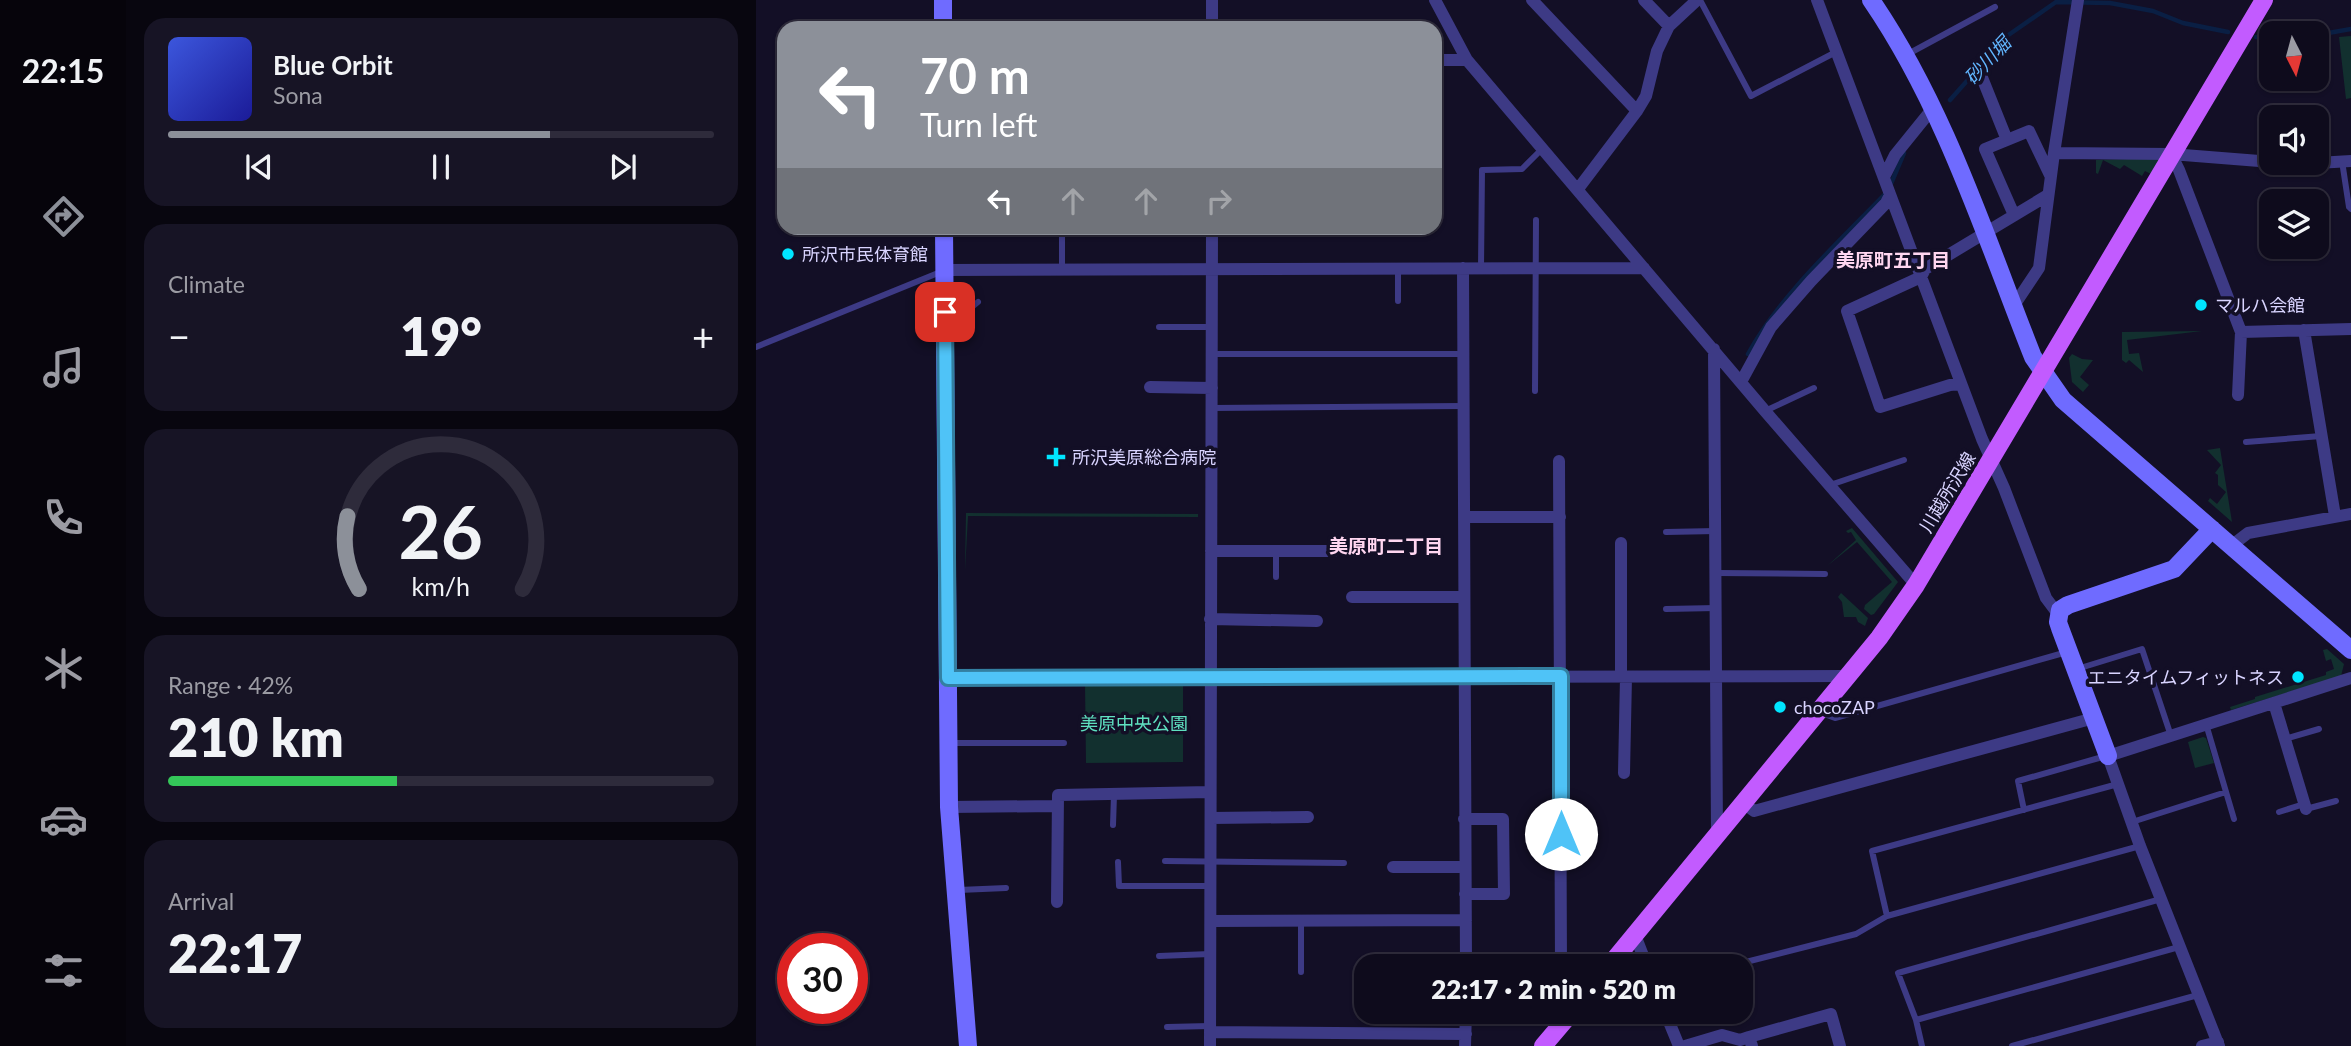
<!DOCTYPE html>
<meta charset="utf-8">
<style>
:root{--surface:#0e0b1c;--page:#171425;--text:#f1f3f6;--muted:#9b9ba3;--line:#2e2b3b;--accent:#8c9099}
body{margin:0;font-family:Lato,"Noto Sans JP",sans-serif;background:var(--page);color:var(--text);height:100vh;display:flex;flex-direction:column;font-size:26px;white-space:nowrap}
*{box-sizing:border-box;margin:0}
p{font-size:23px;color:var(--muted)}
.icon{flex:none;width:38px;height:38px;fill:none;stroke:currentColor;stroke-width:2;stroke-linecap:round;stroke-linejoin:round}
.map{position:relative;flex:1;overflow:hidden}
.drawer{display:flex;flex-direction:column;gap:18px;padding:18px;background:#08060f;width:630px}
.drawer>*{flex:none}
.guide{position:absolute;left:21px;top:21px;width:665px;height:214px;border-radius:21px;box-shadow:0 2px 5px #0004,0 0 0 2px var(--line);background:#8c9099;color:#fff;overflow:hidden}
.needle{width:46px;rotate:174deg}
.tools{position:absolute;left:1503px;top:21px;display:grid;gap:14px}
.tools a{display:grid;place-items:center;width:70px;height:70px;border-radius:14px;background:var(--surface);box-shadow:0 2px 5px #0004,0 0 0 2px var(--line);font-size:35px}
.speed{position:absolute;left:21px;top:933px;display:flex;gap:14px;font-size:35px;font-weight:700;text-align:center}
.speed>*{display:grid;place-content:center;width:91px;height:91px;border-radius:50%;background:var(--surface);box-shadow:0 2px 5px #0004,0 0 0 2px var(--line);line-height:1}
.speed .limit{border:10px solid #d22;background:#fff;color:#111}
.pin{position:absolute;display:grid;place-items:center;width:60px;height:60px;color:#fff;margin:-30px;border-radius:14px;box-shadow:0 4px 10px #0006}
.me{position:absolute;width:77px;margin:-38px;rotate:0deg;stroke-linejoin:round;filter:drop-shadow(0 0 5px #0008)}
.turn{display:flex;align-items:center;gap:24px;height:147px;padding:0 28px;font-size:32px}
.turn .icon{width:91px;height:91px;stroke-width:2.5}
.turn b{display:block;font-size:49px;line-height:60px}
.lanes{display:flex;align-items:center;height:66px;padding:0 28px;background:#0003;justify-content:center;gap:35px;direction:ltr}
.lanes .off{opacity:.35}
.big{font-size:52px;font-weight:800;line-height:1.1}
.drawer .widget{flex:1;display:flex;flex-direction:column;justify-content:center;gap:10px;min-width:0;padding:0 24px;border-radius:21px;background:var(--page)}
.drawer .dial{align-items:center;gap:0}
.dial svg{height:182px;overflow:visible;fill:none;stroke:var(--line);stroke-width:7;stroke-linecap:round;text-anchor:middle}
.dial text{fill:var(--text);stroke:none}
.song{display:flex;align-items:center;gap:21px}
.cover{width:84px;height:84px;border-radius:10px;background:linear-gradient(135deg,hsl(230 70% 55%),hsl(240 70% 35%))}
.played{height:7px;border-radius:4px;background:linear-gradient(90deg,var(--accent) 70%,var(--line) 70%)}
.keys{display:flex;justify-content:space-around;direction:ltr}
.heat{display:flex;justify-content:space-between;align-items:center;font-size:38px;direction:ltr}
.charge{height:10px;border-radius:5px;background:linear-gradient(90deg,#34c759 42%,var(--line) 0)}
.trip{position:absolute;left:598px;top:954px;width:399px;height:70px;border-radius:21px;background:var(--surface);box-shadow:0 2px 5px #0004,0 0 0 2px var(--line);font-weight:800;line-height:70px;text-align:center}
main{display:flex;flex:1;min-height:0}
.tabs{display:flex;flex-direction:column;width:126px;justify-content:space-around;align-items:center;background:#06040b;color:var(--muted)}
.tabs .icon{width:49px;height:49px}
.tabs .active{color:var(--accent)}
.tabs b{font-size:32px;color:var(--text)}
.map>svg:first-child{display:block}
.green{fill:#12302f}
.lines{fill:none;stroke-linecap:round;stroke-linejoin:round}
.stream{stroke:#0a1f44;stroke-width:4.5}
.lane{stroke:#3d3a85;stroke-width:6}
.street{stroke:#3d3a85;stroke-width:12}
.secondary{stroke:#6f6bff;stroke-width:18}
.primary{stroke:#c25bff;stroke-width:18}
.route-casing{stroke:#337fa1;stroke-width:18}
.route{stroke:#4fc3f7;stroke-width:12}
.poi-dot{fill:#00e5ff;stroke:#130f26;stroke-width:2.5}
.labels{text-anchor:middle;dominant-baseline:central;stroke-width:7;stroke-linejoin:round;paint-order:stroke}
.poi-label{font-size:18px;fill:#d9d4ff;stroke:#130f26;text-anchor:start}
.street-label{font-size:18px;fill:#d9d4ff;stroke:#130f26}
.park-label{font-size:18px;fill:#5fe0c0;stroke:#130f26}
.water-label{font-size:19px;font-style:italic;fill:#62b6ff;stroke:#130f26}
.neighbourhood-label{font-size:19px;font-weight:bold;fill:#ffd6f0;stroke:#130f26}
</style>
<main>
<nav class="tabs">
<b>22:15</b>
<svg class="icon active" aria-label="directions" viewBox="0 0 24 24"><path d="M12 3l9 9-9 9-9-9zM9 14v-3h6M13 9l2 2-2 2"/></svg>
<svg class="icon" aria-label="music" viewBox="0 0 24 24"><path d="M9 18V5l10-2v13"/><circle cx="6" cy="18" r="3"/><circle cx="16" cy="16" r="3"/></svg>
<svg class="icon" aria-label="phone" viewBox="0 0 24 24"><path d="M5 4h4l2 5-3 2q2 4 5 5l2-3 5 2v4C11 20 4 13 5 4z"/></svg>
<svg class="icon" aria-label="climate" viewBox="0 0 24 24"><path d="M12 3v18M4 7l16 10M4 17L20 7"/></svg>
<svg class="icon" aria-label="car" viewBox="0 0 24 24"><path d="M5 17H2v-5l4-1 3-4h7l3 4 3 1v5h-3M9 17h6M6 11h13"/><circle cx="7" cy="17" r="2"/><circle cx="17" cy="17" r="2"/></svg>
<svg class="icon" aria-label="filters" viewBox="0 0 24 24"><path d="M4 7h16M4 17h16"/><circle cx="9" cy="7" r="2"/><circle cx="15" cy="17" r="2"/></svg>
</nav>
<section class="drawer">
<div class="widget">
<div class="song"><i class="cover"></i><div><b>Blue Orbit</b><p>Sona</p></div></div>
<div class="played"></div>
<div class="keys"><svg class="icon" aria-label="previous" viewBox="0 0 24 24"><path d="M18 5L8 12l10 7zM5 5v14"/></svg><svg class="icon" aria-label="pause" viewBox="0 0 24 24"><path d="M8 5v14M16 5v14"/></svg><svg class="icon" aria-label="next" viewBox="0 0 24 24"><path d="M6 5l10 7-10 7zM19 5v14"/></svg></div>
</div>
<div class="widget"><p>Climate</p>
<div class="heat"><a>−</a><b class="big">19°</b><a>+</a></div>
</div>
<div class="widget dial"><svg viewBox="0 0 100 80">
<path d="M14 69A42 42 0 1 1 86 69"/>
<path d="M14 69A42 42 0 0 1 9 37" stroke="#8c9099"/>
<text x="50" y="56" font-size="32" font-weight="700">26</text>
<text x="50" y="72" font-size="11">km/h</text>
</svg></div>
<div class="widget"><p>Range · 42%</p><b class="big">210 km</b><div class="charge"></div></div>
<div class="widget"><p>Arrival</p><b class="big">22:17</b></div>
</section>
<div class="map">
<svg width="1595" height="1046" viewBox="0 0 1595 1046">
<rect width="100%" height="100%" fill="#130f26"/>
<path class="green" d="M1595,36V98L1590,99L1583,37Z
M1405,158L1395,174L1389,171L1386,176L1368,165L1364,169L1347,160L1342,174L1340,173V160Z
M1446,331L1371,340L1373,354L1383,353L1387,372L1373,360L1370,363L1366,360V332Z
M1316,354L1326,359L1337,360L1324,377L1333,385L1327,392L1316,382L1313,358Z
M1464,448L1476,522L1452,501L1454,498L1461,504L1470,492L1462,485V475L1459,473L1465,465L1451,450Z
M210,513L442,514V517L212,516L209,571Z
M1096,528L1142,582L1118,614L1115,615L1108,609L1109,605L1136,582L1101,542L1071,566L1100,540L1095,532L1092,533L1090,531Z
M1085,593L1112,618L1109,626L1102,622L1100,617H1088L1086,602L1082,597Z
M1571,649L1588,664L1585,676L1475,710L1474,707L1499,699V697L1570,675V672L1578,669L1575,659L1570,661L1567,650Z
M329,684H427V762L330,763Z
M1447,737L1450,738L1458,763L1439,768L1432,742Z"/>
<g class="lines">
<path class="stream" d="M1561,35L1595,29
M1500,37H1516
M1194,100L1251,36L1300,2L1354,3L1397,11L1427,23L1472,32
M1134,186L1148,153
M992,354C1026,293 1081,244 1129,194"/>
<path class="lane" d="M944,0L995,96L1080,52
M1152,54L1239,7
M1586,161L1593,207L1595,209
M306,228V270
M725,268L726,170L766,169L786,149
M642,301V269
M192,312L211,311L222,302
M403,327H456
M0,347L187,271
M456,354H707
M779,391L780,220
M456,408L707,406
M1009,411L1058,388
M1490,442L1565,436
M1074,485L1148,460
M910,532L960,531
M520,551V577
M960,573L1069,574
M910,609L960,608
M1321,669L1386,649L1415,736
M1063,712L1079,718L1311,652
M1450,724L1478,819
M1529,739L1563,729
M195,743H308
M1550,809L1580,801
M1268,810L1262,781L1350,756
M1523,812L1548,804
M1376,822L1470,792
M357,825L358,795
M409,861L588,863
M362,862L363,886H453
M203,890L250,888
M1131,916L1116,851L1362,784
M403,956L454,954
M974,966L1100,934L1131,916L1384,846
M545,972V920
M1160,1020L1423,947
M411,1027L454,1026
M1166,1046L1160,1020L1142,973L1405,899
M1256,1046L1442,995"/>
<path class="street" d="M456,0V28
M679,0L711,60L1009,411L1160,585
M776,0L881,111
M888,0L913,26
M1061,0L1226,439L1248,488L1290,598L1302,614
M679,60H711
M1225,75L1251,140
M1298,153L1415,154L1516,162
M1415,154L1423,170L1485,332L1595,329
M1528,163H1557
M1561,163L1595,161
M1128,177L1139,155L1177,108
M822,189L881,111L890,96L901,51L913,26L941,0
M1258,215L1229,149L1273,131L1294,175
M707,268L710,966
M189,270L888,268
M1257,307L1283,268L1298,153L1322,0
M1548,330L1579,516
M958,349L961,835
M985,382L1015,327L1055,281L1130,203L1134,195
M1205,384L1194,385L1124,407L1091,311L1165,277L1169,269L1174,266L1292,195
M394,387L456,388
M1482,395L1485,332
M803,461L805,966
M708,517H804
M1475,546L1492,533L1595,514
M455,551H578
M596,597H707
M454,619L561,621
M865,677V543
M192,678L1091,676
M1518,703L1550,809
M868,773L870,677
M987,803L998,811L1338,718
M193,807L302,806
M455,818L552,817
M708,819H747L748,894H709
M637,867H708
M301,902L302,795L454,792
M455,921L710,920
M879,935L891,966
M909,1012L923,1046
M454,1032L710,1034
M454,1046L456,228
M709,1046L710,1012
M929,1046L966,1035L984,1040L993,1037
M996,1046L993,1037L1075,1014L1084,1046
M1446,1046L1462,1042
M1463,1046L1384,846L1352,756L1595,678"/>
<path class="secondary" d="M187,0V28
M1115,0C1189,108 1229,236 1277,357L1307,400L1595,650
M188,228L193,807L212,1046
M1352,756L1304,628L1302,622L1304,610L1312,605L1418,569L1456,529"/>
<path class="primary" d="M853,966L1123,638L1160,585L1508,0
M787,1046L816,1012"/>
</g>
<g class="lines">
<defs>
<path id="route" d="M189,312L192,678L805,676V834"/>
</defs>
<use href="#route" class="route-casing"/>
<use href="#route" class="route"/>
</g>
<g class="poi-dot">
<circle cx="32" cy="254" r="7"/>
<circle cx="1445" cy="305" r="7"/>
<path d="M296.5 446.5h7v7h7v7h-7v7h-7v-7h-7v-7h7z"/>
<circle cx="1542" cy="677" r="7"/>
<circle cx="1024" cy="707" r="7"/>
</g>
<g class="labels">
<g class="poi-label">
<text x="46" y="254">所沢市民体育館</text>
<text x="1459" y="305">マルハ会館</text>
<text x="316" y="457">所沢美原総合病院</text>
<text x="1528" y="677" text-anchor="end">エニタイムフィットネス</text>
<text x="1038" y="707">chocoZAP</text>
</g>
<g class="street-label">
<text transform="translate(1191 492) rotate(-59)">川越所沢線</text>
</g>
<g class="park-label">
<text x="378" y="723">美原中央公園</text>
</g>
<g class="water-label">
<text transform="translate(1231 60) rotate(-47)">砂川堀</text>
</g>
<g class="neighbourhood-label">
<text x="1137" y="259">美原町五丁目</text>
<text x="630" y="545">美原町二丁目</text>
</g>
</g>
</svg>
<div class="tools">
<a><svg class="needle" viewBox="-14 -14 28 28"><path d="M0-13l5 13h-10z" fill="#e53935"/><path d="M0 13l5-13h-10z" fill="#9b9ba3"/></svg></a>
<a><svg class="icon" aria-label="sound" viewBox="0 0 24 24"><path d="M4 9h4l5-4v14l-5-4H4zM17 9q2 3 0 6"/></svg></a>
<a><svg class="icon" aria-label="layers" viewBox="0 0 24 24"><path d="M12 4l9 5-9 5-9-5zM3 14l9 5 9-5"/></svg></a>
</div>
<div class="speed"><div class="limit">30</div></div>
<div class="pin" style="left:189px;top:312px;background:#d93025"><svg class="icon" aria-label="arrive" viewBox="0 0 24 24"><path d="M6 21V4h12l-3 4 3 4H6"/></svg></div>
<svg class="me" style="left:805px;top:834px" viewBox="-20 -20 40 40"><circle r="19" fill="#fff"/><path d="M0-13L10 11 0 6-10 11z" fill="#4fc3f7"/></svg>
<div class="trip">22:17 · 2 min · 520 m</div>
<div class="guide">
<div class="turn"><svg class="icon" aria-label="left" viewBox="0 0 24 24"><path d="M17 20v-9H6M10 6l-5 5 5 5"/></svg><div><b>70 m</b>Turn left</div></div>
<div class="lanes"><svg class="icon" aria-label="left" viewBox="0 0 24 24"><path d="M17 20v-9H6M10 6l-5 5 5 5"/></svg><svg class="icon off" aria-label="ahead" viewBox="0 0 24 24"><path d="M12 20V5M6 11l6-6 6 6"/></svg><svg class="icon off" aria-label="ahead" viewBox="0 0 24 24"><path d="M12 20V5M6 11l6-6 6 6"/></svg><svg class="icon off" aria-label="right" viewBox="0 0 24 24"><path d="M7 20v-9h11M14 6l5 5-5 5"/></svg></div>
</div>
</div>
</main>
